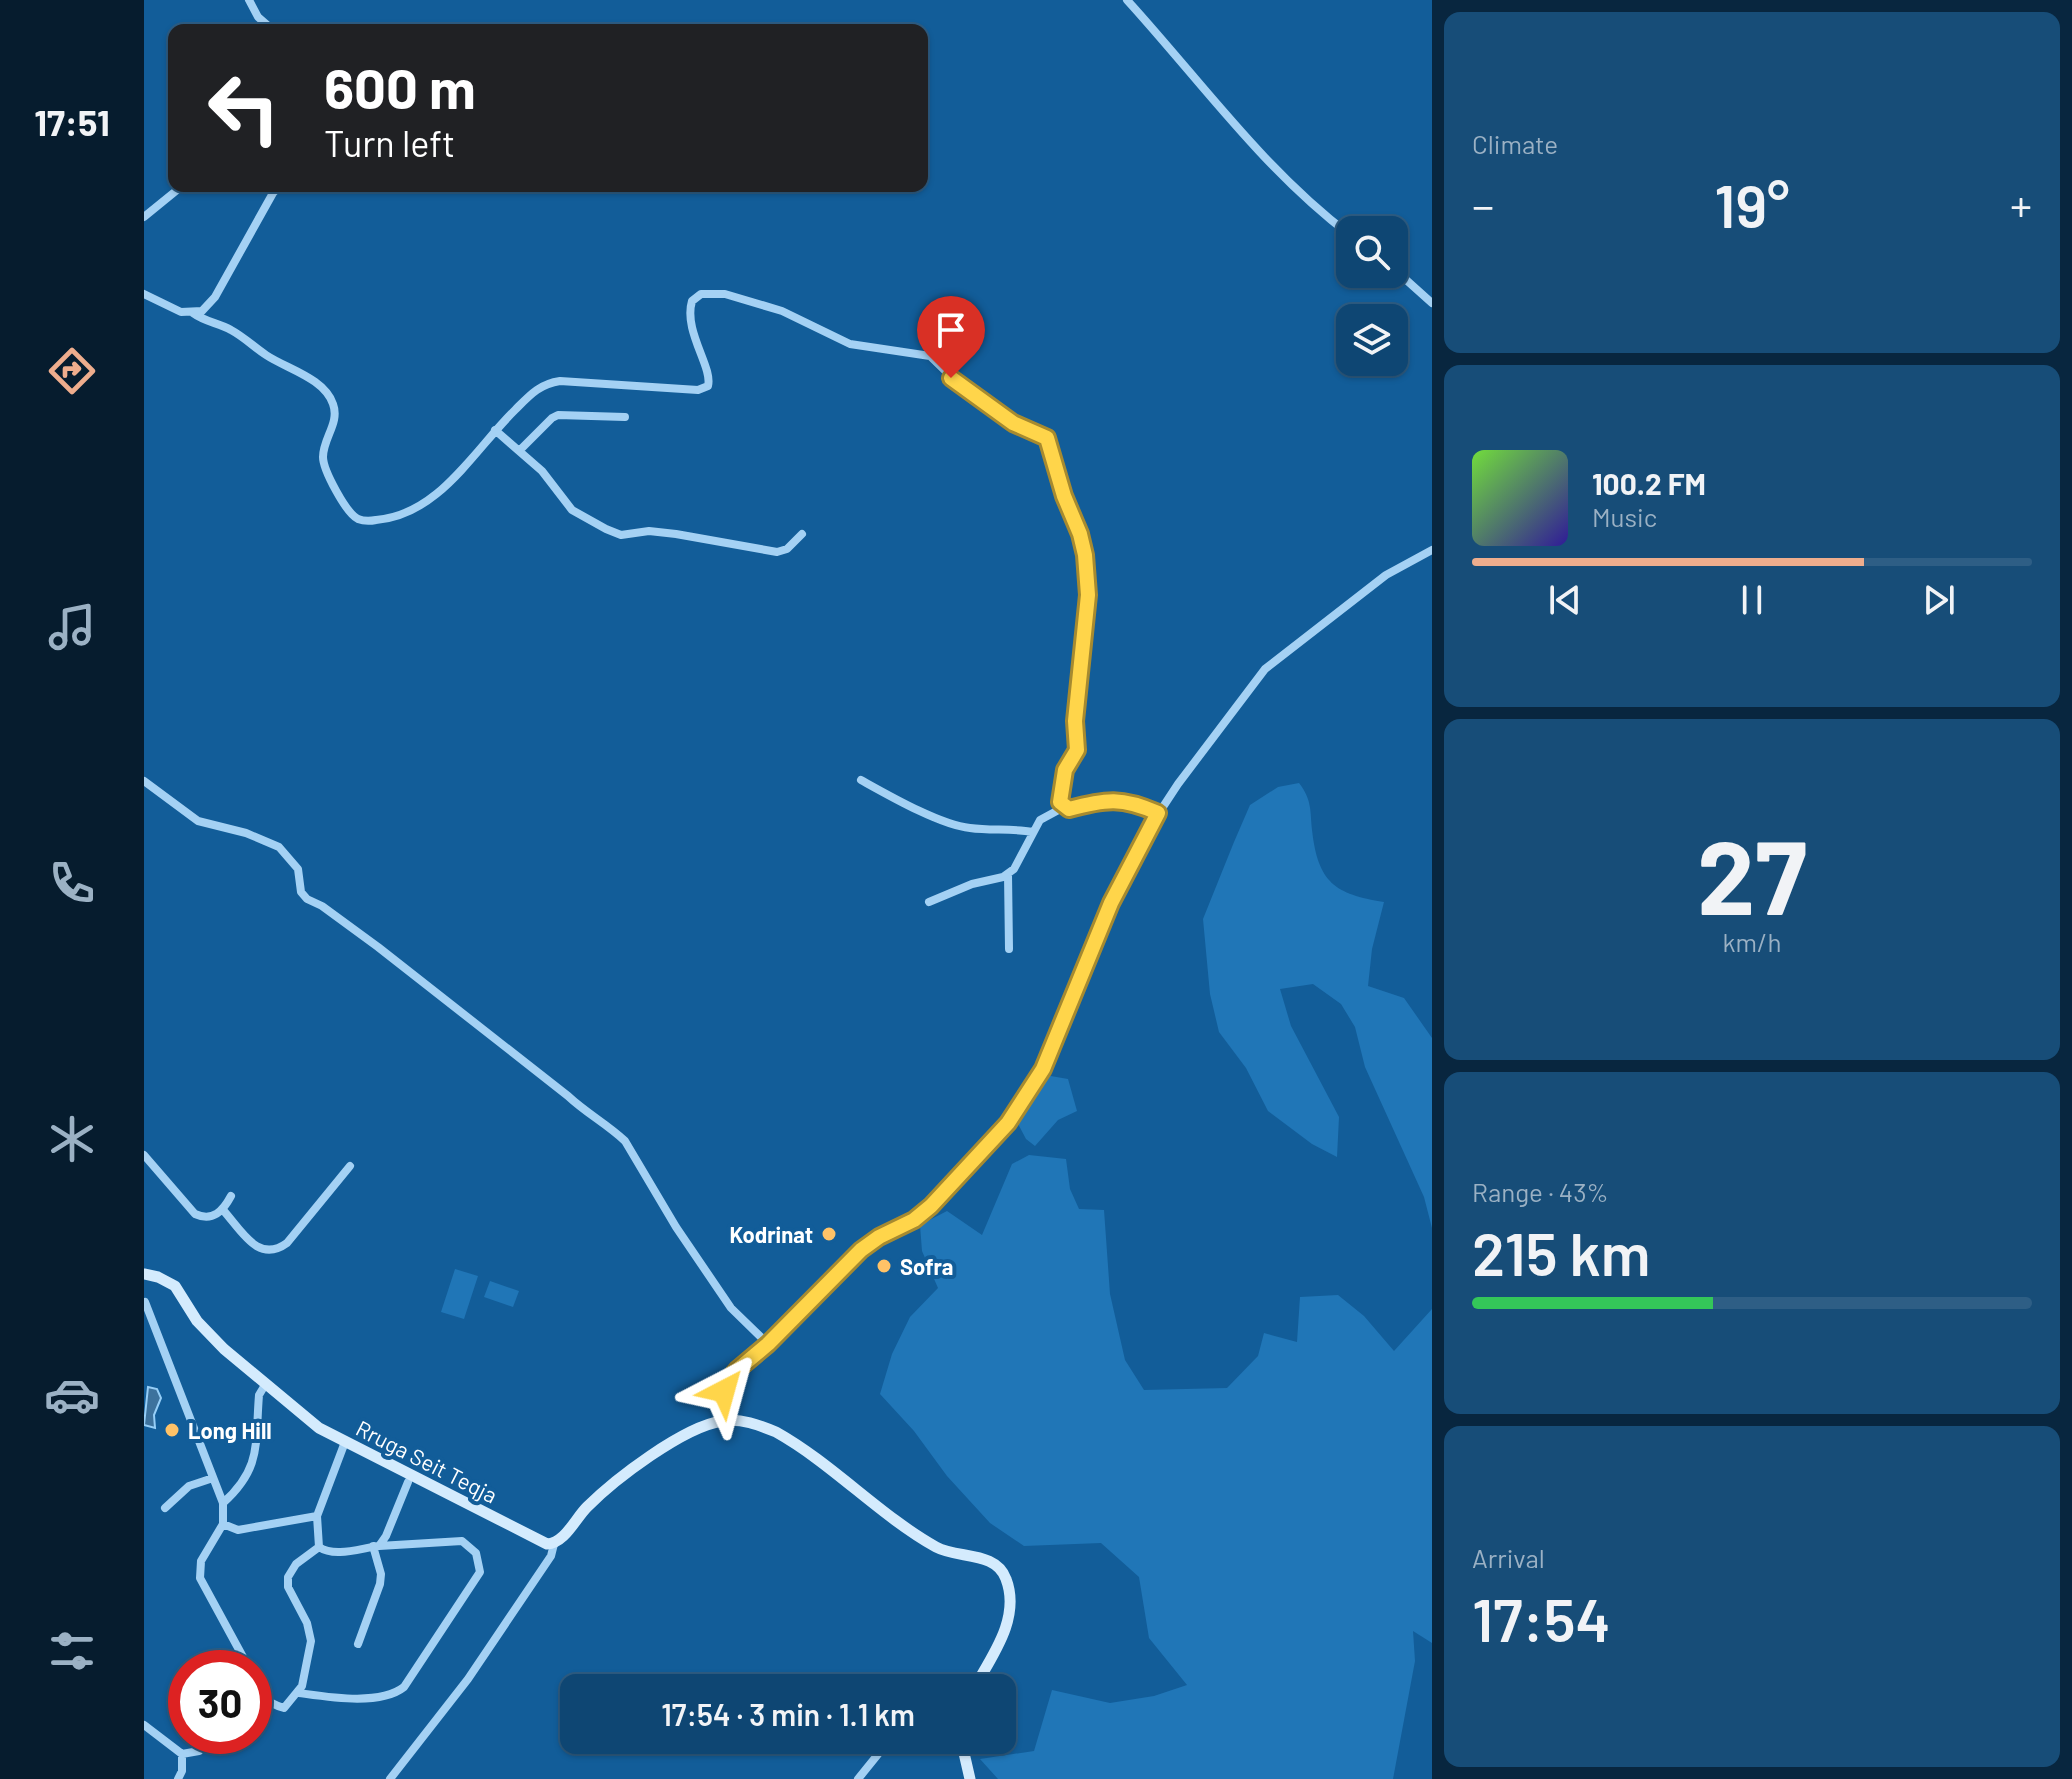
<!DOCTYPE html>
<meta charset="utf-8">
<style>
:root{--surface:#0e4673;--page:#174d78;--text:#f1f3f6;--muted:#9bb1c4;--line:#2e5e85;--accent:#eead8d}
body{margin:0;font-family:Barlow,sans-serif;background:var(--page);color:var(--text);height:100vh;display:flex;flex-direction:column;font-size:30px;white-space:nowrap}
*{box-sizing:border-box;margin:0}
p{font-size:26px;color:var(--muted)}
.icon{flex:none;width:44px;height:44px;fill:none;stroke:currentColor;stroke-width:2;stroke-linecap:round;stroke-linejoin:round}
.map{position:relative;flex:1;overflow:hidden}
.details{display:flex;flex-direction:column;gap:12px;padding:12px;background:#08263f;width:640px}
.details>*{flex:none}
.top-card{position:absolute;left:24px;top:24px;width:760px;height:168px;border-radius:16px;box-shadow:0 2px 6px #0004,0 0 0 2px var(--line);background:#202124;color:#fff;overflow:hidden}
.controls{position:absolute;left:1192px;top:216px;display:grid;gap:16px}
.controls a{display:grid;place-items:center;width:72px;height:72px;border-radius:16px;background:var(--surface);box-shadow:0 2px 6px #0004,0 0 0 2px var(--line);font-size:40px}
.speed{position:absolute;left:24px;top:1650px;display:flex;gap:16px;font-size:40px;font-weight:700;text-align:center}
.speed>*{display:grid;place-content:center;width:104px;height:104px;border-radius:50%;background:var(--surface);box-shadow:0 2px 6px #0004,0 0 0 2px var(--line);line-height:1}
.speed .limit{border:12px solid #d22;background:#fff;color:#111}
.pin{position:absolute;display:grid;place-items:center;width:68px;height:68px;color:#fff;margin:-82px -34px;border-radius:50% 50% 50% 0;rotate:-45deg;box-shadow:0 0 8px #0007}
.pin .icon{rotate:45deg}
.me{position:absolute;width:88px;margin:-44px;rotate:39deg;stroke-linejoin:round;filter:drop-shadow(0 0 6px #0008)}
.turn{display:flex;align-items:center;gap:28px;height:168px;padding:0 24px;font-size:36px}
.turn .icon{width:104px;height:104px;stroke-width:2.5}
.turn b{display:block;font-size:56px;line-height:68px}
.big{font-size:60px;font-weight:600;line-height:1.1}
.details .card{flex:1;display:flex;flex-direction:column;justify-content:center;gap:12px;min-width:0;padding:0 28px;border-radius:16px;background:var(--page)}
.details .dial{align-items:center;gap:0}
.dial b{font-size:104px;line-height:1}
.song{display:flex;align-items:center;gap:24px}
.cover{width:96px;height:96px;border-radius:12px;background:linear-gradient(135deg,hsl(100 70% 55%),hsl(250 70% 35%))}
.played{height:8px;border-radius:4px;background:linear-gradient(90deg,var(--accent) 70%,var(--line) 70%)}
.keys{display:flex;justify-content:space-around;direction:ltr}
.heat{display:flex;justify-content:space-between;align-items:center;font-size:44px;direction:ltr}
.charge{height:12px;border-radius:6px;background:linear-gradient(90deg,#34c759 43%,var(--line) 0)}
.trip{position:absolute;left:416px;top:1674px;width:456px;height:80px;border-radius:16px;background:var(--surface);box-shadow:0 2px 6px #0004,0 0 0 2px var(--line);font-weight:600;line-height:80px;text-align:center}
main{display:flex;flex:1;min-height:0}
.tab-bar{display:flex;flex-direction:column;width:144px;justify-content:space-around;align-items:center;background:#061c2e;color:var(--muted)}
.tab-bar .icon{width:56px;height:56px}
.tab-bar .selected{color:var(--accent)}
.tab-bar b{font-size:36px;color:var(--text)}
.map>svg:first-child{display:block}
.green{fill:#2076b7}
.water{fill:#3d729d;stroke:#96cef7;stroke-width:2}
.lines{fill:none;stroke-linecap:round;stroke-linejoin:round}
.street{stroke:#a4d1f4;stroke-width:8}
.secondary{stroke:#d4ebfd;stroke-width:11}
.route-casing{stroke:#a68a30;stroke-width:20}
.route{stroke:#ffd54a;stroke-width:14}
.poi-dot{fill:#ffc267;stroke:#125d99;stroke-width:3}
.labels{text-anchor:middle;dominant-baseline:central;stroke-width:8;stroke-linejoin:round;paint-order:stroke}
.poi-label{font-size:22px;font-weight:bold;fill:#fff;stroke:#125d99;text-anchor:start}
.street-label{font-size:22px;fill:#fff;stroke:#125d99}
</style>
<main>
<nav class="tab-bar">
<b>17:51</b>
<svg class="icon selected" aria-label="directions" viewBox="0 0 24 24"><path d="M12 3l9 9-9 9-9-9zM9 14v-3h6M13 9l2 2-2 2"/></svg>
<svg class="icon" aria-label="music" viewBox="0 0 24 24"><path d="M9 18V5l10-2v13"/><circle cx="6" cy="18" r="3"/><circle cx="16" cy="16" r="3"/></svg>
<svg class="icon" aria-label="phone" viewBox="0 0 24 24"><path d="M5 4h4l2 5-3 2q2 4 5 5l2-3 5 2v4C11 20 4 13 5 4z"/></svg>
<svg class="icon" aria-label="climate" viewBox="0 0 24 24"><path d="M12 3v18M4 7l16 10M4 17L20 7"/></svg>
<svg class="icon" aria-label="car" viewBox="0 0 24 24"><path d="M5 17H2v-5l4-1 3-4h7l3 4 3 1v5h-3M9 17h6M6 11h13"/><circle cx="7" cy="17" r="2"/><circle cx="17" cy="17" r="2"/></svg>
<svg class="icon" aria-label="filters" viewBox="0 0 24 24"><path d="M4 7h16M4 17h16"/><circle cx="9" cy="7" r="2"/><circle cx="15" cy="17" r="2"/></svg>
</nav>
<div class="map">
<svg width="1288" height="1779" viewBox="0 0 1288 1779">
<rect width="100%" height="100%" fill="#125d99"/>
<path class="green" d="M1155,783C1168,800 1166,810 1168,830C1174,883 1191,894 1240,902L1228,949L1224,986L1260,998L1288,1038V1228L1280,1197L1221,1067L1211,1027L1197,1004L1169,984L1136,989L1147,1026L1195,1117L1193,1157L1168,1144L1124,1111L1102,1068L1075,1032L1066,994L1059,919L1090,842L1106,805L1134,787Z
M901,1075L924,1079L933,1111L914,1120L891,1146L882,1139L871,1118Z
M885,1155L922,1159L926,1189L935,1209L960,1210L966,1294L981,1360L1000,1390L1083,1388L1114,1356L1120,1333L1153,1342L1156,1297L1194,1295L1220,1316L1250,1351L1288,1309V1643L1269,1631L1271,1661L1249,1779H854L836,1759L890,1751L908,1690L966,1703L1010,1696L1043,1685L1005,1638L995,1577L957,1543L880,1546L846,1523L803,1476L770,1431L736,1394L748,1354L766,1317L794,1288L778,1251L776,1225L803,1211L838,1235L868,1164Z
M311,1269L334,1276L320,1319L297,1312Z
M346,1281L375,1291L369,1307L340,1297Z"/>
<path class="water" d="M4,1387L13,1389L17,1398L10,1415L11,1428L0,1425Z"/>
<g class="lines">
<path class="street" d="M105,0L114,17L129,30
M983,0C1056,80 1119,169 1206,235
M0,217L38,186
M1250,269L1288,303
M0,294L37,312L58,311L71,297L129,193L136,186
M49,313C61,322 75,323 87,330C100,337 110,347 122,355C143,369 180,378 189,404C196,423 179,438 179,457C179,470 202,513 214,519C219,521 227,521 232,520C295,515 330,450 371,410C385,396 395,384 416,381L554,390L564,386C569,367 539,331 548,301L557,294H581L638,311L706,344L786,356L825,394L869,423L903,438L920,496L936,534L941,555L944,595L931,721L934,742L933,750L921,770L916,802L920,807L925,809C962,799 978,797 1014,813
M351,430L398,471L428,510L462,529L477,535L505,531L532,534L633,552L643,549L658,534
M375,451L408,418L414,415L481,417
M717,780C744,795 796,825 826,828C847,831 867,828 889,832
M0,781L54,821L102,833L135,847L154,869L157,892L163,899L178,906L234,947L424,1096C442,1113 463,1124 481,1141L532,1227L587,1308L624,1344
M864,874L865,949
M785,902L828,884L859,877L870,869L896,820L920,807
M0,1155L51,1214C69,1222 79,1211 87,1196
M79,1210C98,1231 114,1264 143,1243L206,1166
M1,1302L79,1503V1524L57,1561L56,1578L105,1668
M589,1420L580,1401V1391L586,1378L624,1344L717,1250L735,1237L770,1220L787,1206L864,1123L899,1069L967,903L1011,819L1034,784L1121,669L1242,575L1288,550
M79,1503C118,1468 111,1444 115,1395L121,1385
M21,1508L45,1486L69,1478
M79,1524L94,1530L173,1516L201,1442
M175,1547C191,1558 217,1548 235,1546L242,1536L264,1482
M214,1644L236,1584L237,1574L229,1546
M110,1678C117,1695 122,1703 140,1708L158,1686L167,1641L163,1623L144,1587V1577L152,1564L175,1547L173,1516
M155,1693C184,1697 236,1706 260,1687L336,1572L332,1553L318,1541L235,1546
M0,1725L38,1754L55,1751
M88,1738L89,1736
M34,1779L38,1771V1754
M246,1779L324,1679L407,1556L410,1544
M714,1779L735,1753L758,1740"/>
<path class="secondary" d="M0,1274L14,1277L31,1286L53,1321L80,1349L175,1428L403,1544C421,1543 431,1519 443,1507C471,1479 539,1427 578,1421C597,1418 615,1425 632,1432C689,1464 735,1515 792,1547C814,1559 852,1551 862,1579C877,1618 848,1656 830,1688
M817,1740L826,1779"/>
</g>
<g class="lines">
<defs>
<path id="route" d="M580,1391L586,1378L593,1370L624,1344L717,1250L735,1237L770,1220L787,1206L864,1123L899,1069L967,903L1014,813C978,797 962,799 925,809L916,802L921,770L933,750L931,721L944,595L941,555L936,534L920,496L903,438L869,423L807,378"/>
</defs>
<use href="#route" class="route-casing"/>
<use href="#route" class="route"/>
</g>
<g class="poi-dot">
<circle cx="685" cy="1234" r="8"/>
<circle cx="740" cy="1266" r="8"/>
<circle cx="28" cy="1430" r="8"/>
</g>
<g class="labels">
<g class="poi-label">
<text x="669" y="1234" text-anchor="end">Kodrinat</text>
<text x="756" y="1266">Sofra</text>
<text x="44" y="1430">Long Hill</text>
</g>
<g class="street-label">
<text transform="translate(283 1461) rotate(27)">Rruga Seit Teqja</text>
</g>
</g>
</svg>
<div class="controls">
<a><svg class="icon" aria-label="search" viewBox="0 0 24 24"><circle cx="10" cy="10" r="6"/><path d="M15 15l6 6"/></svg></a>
<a><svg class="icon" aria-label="layers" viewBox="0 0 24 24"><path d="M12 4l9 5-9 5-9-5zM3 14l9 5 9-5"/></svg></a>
</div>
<div class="speed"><div class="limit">30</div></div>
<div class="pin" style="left:807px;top:378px;background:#d93025"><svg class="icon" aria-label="arrive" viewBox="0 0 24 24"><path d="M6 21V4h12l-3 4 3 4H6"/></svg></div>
<svg class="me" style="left:580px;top:1391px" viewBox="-20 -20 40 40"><path d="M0-17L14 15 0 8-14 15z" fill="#ffd54a" stroke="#fff" stroke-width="4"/></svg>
<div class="trip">17:54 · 3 min · 1.1 km</div>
<div class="top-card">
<div class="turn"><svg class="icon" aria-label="left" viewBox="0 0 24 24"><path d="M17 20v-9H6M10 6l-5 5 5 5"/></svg><div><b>600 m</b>Turn left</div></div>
</div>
</div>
<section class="details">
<div class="card"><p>Climate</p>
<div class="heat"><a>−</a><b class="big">19°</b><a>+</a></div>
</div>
<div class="card">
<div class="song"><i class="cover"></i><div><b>100.2 FM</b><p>Music</p></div></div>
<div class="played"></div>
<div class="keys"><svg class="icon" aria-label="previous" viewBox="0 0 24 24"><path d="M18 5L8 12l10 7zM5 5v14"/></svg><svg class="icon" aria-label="pause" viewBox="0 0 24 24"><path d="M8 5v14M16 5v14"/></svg><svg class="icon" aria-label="next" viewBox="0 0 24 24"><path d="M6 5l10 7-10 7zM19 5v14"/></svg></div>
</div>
<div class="card dial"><b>27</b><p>km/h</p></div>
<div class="card"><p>Range · 43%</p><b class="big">215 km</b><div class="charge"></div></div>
<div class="card"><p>Arrival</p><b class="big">17:54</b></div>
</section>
</main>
